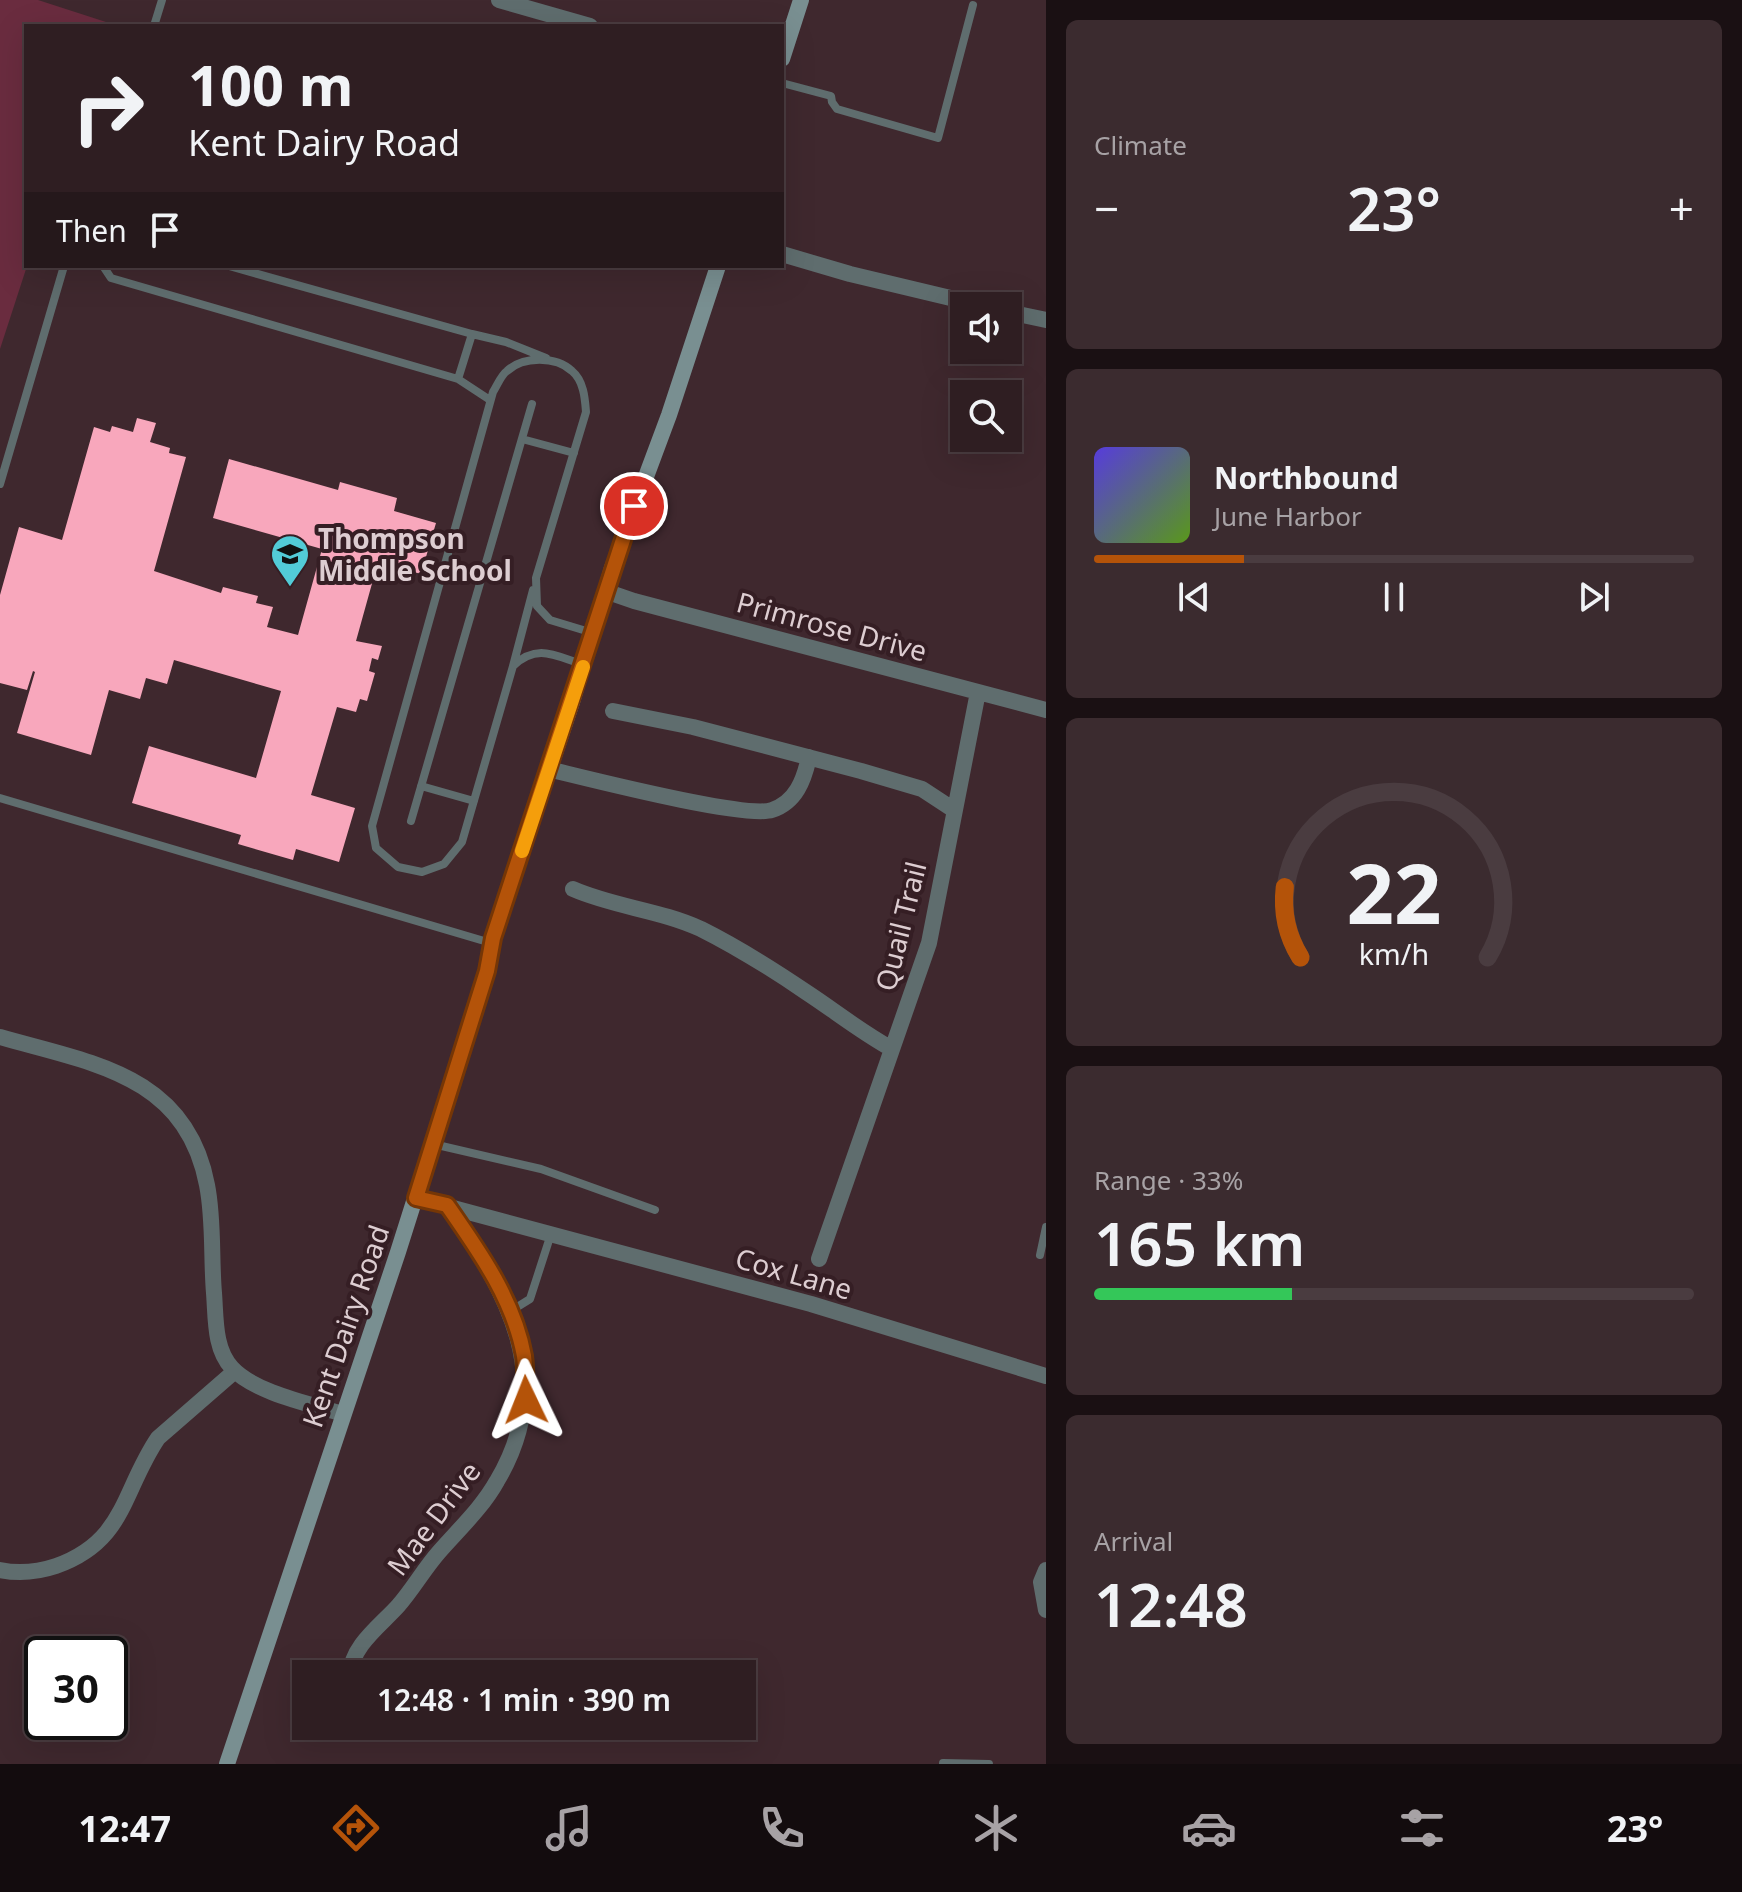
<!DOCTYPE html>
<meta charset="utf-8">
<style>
:root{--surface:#2f1e22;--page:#3b2b2f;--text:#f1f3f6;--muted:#a7a2a5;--line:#4a3c40;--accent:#b45309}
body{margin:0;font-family:"Noto Sans",sans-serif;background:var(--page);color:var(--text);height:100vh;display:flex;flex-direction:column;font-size:30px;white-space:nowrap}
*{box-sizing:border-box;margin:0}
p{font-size:26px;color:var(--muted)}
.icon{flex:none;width:44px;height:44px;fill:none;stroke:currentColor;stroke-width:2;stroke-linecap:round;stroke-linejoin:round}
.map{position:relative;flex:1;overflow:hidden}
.details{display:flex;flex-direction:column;gap:20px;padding:20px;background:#1a1013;width:696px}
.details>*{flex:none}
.hud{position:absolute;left:24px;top:24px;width:760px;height:244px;border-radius:0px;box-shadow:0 8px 32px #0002,0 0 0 2px var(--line);background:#2f1e22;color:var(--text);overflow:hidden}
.buttons{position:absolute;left:950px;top:292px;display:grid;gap:16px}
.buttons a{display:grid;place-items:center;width:72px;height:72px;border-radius:0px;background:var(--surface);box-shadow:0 8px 32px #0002,0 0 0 2px var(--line);font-size:40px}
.speed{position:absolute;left:24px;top:1636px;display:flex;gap:16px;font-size:40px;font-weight:700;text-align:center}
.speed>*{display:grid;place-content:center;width:104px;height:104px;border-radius:50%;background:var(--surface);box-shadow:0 8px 32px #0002,0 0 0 2px var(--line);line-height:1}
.speed .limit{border:4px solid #111;border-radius:12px;background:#fff;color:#111}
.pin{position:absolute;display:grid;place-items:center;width:68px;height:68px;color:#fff;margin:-34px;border:4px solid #fff;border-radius:50%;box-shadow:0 2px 8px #0007}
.me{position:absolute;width:88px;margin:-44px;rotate:358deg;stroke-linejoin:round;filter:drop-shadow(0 0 6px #0008)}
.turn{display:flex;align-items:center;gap:28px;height:168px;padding:0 32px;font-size:36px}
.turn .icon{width:104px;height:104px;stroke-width:2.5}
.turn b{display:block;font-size:56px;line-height:68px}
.then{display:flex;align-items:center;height:76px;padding:0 32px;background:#0003;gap:16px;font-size:30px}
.big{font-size:60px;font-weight:600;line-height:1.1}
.details .tile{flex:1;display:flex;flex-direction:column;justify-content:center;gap:12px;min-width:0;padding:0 28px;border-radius:12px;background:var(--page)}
.details .dial{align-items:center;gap:0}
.dial svg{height:208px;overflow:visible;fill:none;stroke:var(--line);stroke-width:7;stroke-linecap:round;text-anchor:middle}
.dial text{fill:var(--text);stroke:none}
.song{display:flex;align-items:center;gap:24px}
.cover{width:96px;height:96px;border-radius:12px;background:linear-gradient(135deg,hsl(250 70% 55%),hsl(90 70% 35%))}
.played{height:8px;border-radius:4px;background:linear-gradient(90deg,var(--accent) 25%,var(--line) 25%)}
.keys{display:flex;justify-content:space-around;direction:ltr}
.heat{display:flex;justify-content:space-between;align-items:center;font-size:44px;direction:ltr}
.charge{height:12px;border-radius:6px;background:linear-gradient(90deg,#34c759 33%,var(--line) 0)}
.trip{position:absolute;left:292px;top:1660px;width:464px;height:80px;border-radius:0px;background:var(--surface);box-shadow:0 8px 32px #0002,0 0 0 2px var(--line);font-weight:600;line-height:80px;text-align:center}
.tab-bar{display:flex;height:128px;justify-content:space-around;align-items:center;background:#130c0e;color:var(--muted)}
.tab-bar .icon{width:56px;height:56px}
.tab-bar .selected{color:var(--accent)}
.tab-bar b{font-size:36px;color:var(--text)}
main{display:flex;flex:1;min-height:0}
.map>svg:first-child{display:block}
.green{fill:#6a2c3f}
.building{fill:#f8a7bc}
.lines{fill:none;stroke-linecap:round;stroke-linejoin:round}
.lane{stroke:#5f6d6e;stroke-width:8}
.street{stroke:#5f6d6e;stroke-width:16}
.secondary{stroke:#798f91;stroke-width:16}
.route-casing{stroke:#753606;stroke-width:20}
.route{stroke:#b45309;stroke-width:14}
.slow{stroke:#f59e0b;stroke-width:14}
.labels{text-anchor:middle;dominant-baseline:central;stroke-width:8;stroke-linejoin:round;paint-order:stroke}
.poi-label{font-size:28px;font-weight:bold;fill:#ddcdd1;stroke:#351e24;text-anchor:start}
.street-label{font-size:28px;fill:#ddcdd1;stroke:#351e24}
</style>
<main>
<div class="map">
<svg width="1046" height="1764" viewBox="0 0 1046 1764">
<rect width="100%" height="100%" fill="#3f282e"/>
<path class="green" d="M0,0H38L106,22L104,26H26L27,266L0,349Z"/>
<path class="building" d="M137,418L156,423L150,442L170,448L169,453L186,457L154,571L221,593L223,587L258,596L256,603L273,607L267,627L298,635L322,549L213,518L229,459L338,490L340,482L397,498L394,511L436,523L421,574L378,562L356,641L382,646L378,660L372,658L369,671L375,673L367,701L360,699L356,712L337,707L311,795L355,808L339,862L296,849L293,860L238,844L241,835L132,803L149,746L256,778L281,691L174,660L167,684L146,678L140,699L109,690L91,755L17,733L35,672L33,671L27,690L0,683V595L19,527L62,540L94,427L110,432L112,426L133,432Z"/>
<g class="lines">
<path class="lane" d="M154,26L162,0
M782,83L831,96L832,102L837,109L938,138L973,5
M103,266L111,278L458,379L472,334L229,266
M472,334L506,342L546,358
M458,379L490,400
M522,439L574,453
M0,484L64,266
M584,665C555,656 538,643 513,666L462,842L444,864L422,872L398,867L376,848L372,826L493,392C497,386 501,375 507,371C523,356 556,356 572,371C584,381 585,399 586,412L536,578L537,606L550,620L593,633
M513,666L533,590
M421,786L474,801
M0,798L491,943
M411,821L532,404
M433,1144L541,1169L655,1210
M1040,1255L1046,1227
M509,1312L530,1299L551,1234
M943,1763L989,1764"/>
<path class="street" d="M499,0L590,26
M782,254L850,274L984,306
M1008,312L1046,320
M605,591L634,601L1046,710
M613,711L693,727L861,771L922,789L954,810
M548,769C586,778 745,819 772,810C796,802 804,780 809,757
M573,889C614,907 660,910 701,929C737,947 772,969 806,992C835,1011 861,1032 892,1049
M0,1037C90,1063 186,1074 207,1185C214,1220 211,1258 214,1293C216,1318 214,1349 232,1368C255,1393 311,1404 343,1414
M416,1198L811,1304L1046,1376
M819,1259L929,943L978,692
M0,1570C19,1574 38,1572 56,1566C126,1541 122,1491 158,1438L235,1371
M1046,1570L1041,1582L1046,1610
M351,1674C350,1647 381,1625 398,1606C413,1589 424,1569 439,1552C459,1529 482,1508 497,1481C558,1379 507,1292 447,1205"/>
<path class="secondary" d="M782,59L801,0
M227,1764L398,1252L487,971L493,938L572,702L612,568L669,415L718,266"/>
</g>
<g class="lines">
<defs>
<path id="route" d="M526,1400C525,1386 526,1370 524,1356C514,1300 479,1251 447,1205L416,1198L487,971L493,938L634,506"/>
</defs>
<use href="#route" class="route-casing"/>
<use href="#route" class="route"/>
<path class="slow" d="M522,851L583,667"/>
</g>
<defs>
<symbol id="school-pin" viewBox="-11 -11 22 30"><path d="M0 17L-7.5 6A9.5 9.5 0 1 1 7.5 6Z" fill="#52cbd7" stroke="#351e24"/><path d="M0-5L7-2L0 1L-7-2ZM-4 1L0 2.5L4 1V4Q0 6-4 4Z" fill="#111"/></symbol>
</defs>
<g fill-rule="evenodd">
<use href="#school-pin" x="268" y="532" width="44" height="60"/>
</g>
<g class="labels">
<g class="poi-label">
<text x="318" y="538">Thompson<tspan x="318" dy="32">Middle School</tspan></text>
</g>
<g class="street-label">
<text transform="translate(832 626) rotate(15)">Primrose Drive</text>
<text transform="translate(900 926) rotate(-76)">Quail Trail</text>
<text transform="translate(794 1273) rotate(16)">Cox Lane</text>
<text transform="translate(345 1326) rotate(-71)">Kent Dairy Road</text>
<text transform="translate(433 1518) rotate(-53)">Mae Drive</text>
</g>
</g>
</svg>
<div class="buttons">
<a><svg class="icon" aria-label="sound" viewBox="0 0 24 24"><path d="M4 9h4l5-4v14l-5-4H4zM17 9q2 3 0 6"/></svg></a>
<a><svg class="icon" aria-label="search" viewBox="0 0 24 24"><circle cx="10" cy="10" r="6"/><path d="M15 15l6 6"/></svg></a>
</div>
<div class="speed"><div class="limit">30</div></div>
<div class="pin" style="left:634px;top:506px;background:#d93025"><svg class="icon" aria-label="arrive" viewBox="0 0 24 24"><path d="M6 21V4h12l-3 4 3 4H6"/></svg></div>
<svg class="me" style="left:526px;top:1400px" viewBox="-20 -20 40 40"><path d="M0-17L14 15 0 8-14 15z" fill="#b45309" stroke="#fff" stroke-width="4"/></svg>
<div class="trip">12:48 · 1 min · 390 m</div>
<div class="hud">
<div class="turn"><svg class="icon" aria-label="right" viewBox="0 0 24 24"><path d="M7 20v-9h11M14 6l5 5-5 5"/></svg><div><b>100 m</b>Kent Dairy Road</div></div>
<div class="then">Then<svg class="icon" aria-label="arrive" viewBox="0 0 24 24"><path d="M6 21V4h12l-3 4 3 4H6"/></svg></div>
</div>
</div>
<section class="details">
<div class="tile"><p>Climate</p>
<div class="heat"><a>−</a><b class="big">23°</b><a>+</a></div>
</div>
<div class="tile">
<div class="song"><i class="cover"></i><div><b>Northbound</b><p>June Harbor</p></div></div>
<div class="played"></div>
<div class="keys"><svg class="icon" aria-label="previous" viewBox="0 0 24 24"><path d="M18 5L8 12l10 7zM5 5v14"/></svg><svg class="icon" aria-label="pause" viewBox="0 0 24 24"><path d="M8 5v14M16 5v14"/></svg><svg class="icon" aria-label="next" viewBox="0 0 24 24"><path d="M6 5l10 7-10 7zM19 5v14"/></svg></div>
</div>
<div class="tile dial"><svg viewBox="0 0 100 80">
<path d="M14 69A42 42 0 1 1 86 69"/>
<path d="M14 69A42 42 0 0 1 8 42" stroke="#b45309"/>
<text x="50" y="56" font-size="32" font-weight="700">22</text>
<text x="50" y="72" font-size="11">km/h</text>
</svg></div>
<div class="tile"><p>Range · 33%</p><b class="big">165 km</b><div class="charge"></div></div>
<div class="tile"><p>Arrival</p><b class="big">12:48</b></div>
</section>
</main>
<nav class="tab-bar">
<b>12:47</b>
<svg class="icon selected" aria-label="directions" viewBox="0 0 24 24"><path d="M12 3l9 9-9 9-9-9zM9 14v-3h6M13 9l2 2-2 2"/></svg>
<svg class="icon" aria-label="music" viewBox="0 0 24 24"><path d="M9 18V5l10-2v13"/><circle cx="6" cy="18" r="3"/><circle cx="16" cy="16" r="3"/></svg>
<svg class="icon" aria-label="phone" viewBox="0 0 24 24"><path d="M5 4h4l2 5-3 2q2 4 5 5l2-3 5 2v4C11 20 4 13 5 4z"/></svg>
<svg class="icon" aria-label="climate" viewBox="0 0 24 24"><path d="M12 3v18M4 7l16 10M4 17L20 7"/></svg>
<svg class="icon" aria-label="car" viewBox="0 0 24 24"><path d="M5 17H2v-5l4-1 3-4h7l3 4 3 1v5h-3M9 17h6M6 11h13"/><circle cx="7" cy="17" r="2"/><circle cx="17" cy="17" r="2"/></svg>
<svg class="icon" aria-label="filters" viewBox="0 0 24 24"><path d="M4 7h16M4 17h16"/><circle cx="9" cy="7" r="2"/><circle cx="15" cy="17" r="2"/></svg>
<b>23°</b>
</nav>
